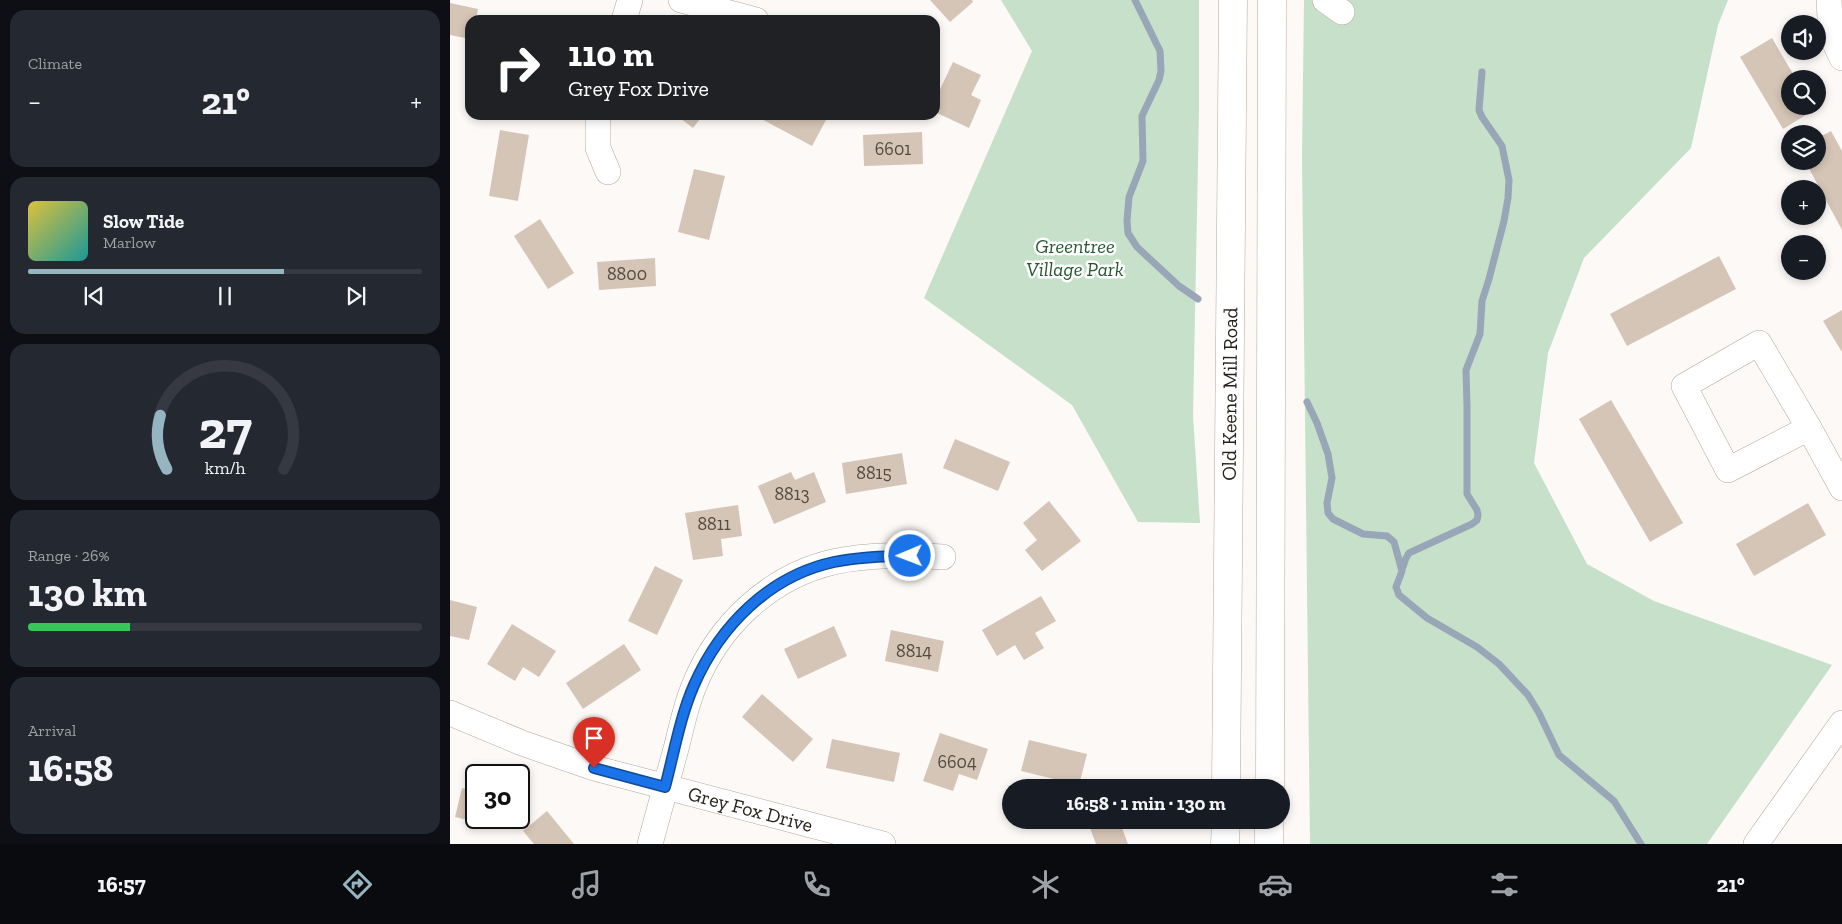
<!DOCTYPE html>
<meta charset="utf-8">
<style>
:root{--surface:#171b24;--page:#242831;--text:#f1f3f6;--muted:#9ea1a6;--line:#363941;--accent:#97b5c0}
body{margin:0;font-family:"Zilla Slab",serif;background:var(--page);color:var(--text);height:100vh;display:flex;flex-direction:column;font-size:19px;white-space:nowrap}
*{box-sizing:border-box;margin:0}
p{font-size:16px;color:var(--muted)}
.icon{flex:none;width:28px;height:28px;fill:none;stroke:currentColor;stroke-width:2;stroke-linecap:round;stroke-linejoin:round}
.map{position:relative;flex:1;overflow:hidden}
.sheet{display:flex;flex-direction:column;gap:10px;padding:10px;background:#0d0f14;width:450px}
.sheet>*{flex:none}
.banner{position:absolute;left:15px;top:15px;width:475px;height:105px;border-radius:15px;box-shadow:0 2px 8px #0003;background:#202124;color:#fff;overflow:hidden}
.tools{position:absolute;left:1331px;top:15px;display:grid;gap:10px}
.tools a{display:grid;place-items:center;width:45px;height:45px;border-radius:50%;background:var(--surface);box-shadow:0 2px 8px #0003;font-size:25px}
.speed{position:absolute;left:15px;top:764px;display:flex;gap:10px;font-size:25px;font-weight:700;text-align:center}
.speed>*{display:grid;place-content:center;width:65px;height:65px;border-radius:50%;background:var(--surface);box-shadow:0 2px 8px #0003;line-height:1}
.speed .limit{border:2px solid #111;border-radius:8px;background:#fff;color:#111}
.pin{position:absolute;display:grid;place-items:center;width:42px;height:42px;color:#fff;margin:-51px -21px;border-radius:50% 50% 50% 0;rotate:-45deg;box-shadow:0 0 5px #0007}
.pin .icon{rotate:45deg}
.me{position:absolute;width:55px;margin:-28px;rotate:269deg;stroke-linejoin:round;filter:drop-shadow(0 0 4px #0008)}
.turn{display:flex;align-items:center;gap:18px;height:105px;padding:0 20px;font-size:22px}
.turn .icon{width:65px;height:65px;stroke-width:2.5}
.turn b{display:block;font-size:35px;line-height:42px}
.big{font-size:38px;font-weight:800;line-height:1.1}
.sheet .card{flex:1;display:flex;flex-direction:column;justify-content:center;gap:8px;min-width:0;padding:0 18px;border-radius:15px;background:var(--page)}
.sheet .dial{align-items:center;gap:0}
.dial svg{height:130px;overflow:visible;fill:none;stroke:var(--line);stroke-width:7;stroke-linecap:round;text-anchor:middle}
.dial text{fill:var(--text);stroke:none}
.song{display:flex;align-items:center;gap:15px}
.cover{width:60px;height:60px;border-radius:8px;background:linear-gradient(135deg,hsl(50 70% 55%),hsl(180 70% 35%))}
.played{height:5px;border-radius:2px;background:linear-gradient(90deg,var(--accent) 65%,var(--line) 65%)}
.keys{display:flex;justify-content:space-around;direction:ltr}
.heat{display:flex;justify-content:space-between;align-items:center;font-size:28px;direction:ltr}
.charge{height:8px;border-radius:4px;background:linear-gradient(90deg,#34c759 26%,var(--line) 0)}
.trip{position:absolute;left:552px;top:779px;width:288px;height:50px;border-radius:25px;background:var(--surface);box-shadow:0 2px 8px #0003;font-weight:800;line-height:50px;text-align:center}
.dock{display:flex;height:80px;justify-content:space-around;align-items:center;background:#090b0e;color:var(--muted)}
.dock .icon{width:35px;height:35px}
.dock .current{color:var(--accent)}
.dock b{font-size:22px;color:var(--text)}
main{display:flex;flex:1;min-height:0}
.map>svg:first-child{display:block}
.green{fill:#c6e0c9}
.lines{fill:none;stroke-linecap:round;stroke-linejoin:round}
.stream{stroke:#99a6b7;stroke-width:7}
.building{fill:#d5c5b6}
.minor-casing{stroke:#b6a798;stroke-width:26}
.major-casing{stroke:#b6a798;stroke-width:29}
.minor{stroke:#fff;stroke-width:25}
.major{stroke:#fff;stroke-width:28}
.route-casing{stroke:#114b97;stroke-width:12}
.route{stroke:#1a73e8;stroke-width:9}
.labels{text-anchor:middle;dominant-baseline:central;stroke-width:5;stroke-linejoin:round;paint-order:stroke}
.number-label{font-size:18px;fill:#524a42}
.park-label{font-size:20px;font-style:italic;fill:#24552d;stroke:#fff}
.street-label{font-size:20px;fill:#27211b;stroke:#fff}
</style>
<main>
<section class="sheet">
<div class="card"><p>Climate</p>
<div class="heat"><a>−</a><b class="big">21°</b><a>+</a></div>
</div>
<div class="card">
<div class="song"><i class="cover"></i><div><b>Slow Tide</b><p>Marlow</p></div></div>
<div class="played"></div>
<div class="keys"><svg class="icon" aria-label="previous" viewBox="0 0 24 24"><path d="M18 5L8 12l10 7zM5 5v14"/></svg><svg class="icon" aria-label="pause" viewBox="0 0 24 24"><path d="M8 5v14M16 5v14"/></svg><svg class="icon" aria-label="next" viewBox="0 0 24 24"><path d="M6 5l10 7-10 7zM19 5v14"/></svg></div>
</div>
<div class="card dial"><svg viewBox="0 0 100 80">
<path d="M14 69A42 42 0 1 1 86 69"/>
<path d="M14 69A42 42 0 0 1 10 36" stroke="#97b5c0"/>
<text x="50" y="56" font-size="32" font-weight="700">27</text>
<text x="50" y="72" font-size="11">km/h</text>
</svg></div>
<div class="card"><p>Range · 26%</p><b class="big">130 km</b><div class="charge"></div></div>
<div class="card"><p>Arrival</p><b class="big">16:58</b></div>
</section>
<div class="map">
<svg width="1392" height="844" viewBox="0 0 1392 844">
<rect width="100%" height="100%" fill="#fcf9f6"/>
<path class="green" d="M551,0H749V111L743,416L750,523L688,522L622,405L474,298L582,51Z
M854,0H1278L1268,25L1241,148L1134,258L1098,353L1084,463L1137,564L1204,601L1382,665L1257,844H860L852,159Z"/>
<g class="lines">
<path class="stream" d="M685,0L710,51L711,71L709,80L692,116L693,161L679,197L677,221L678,233L687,247L729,286L748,299
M857,402L867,423L878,454L882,478L877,503L878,513L883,519L913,534L937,536L944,542L952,571L946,587L949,595L977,618L1027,647L1049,664L1078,695L1089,713L1109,755L1164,801L1191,844
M953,567L956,558L959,553L1022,524L1027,520L1028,515L1027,510L1017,494V406L1016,370L1030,334L1032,301L1039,279L1054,221L1058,198L1059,180L1052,146L1032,117L1029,110L1032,72"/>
</g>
<path class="building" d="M480,0H522L523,2L500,22Z
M0,3L28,9L26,20H20V39L0,35Z
M1322,38L1346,79H1340V106H1362L1364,110L1333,129L1290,57Z
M503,62L531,75L521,95L531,100L519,128L485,112V100Z
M226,115H253L243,128Z
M304,115H367L376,120L362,146Z
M50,130L79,135L68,201L39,196Z
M1381,131L1392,151V230L1355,161H1368V138Z
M472,132L473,164L414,166L413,135Z
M244,169L275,176L259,240L228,232Z
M90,219L124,273L98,289L64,236Z
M1269,256L1286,289L1177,346L1160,314Z
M205,258L206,286L149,290L147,262Z
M1392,310V352L1373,321Z
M1161,400L1233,523L1200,542L1129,419Z
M505,439L560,462L548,491L493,468Z
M452,453L457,484L396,494L392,463Z
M341,472L345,480L364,472L376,502L324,524L308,486Z
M599,501L631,541L592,571L575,550L587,540L573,523Z
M1358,503L1376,535L1304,576L1286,544Z
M288,505L292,536L271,539L273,556L243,560L235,513Z
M205,566L233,580L207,635L178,621Z
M591,596L606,621L585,633L594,648L574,660L565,645L547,656L532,630Z
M0,600L27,607L19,640L0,636Z
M62,624L106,651L89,677L73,667L65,681L37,664Z
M384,626L397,656L348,679L334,649Z
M441,630L494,641L488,672L435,661Z
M174,644L191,670L133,709L116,683Z
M312,694L363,739L343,762L292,717Z
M490,733L538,749L527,780L509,774L503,791L473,781Z
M382,739L450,753L444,782L376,768Z
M579,740L637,754L629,785L571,771Z
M12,788L26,792V818H54L51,828L5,817Z
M97,811L124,844H84L73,831Z
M637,820H669L678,844H646Z"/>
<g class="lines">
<defs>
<g id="minor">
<path d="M231,0L306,20"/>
<path d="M875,0L892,12"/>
<path d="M1379,0L1381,35L1392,58"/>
<path d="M174,20L180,0"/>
<path d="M148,115V148L158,172"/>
<path d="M1309,343L1359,428L1278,470L1234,386Z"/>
<path d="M1359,428L1392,488"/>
<path id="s1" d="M0,713L72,743L144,768L433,844"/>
<path d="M200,844C209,811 218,778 227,745C232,725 236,705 244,686C268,626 319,577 383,562C419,554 457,555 493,557"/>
<path d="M1306,844L1392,723"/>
</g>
<g id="major">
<path id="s2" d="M776,788L783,0"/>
<path d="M820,788L822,0"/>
<path d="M775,844L776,820"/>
<path d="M819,844V820"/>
</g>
</defs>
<use href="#minor" class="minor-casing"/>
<use href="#major" class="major-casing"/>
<use href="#minor" class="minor"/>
<use href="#major" class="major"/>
</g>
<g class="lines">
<defs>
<path id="route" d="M144,768L215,787C224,753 230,717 244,685C270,626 319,576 384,562C409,557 434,556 460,556"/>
</defs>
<use href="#route" class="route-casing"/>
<use href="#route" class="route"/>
</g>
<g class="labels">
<g class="number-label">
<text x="443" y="149">6601</text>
<text x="177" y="274">8800</text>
<text x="424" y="473">8815</text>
<text x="342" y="494">8813</text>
<text x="264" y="524">8811</text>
<text x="464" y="651">8814</text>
<text x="507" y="762">6604</text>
</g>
<g class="park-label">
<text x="625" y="246">Greentree<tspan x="625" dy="23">Village Park</tspan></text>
</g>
<g class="street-label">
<text stroke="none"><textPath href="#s2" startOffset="394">Old Keene Mill Road</textPath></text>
<text stroke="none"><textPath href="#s1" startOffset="316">Grey Fox Drive</textPath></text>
</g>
</g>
</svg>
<div class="tools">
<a><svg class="icon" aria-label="sound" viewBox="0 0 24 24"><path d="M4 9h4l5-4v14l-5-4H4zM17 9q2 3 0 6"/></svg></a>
<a><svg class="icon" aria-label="search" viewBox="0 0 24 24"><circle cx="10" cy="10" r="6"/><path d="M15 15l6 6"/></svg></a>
<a><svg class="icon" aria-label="layers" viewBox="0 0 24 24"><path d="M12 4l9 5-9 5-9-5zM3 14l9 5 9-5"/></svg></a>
<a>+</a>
<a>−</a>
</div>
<div class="speed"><div class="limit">30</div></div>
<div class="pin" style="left:144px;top:768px;background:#d93025"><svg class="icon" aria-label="arrive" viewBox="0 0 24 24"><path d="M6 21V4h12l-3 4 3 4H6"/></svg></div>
<svg class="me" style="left:460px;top:556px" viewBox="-20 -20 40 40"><circle r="17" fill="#1a73e8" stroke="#fff" stroke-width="3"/><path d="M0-11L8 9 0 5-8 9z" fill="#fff"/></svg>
<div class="trip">16:58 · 1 min · 130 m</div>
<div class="banner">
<div class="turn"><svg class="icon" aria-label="right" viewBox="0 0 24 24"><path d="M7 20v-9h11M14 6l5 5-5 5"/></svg><div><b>110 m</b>Grey Fox Drive</div></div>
</div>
</div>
</main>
<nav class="dock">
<b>16:57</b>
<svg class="icon current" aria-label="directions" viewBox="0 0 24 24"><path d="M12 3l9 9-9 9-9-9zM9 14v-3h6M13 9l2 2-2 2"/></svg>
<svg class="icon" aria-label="music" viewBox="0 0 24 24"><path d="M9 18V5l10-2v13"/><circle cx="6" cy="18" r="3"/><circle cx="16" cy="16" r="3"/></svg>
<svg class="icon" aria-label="phone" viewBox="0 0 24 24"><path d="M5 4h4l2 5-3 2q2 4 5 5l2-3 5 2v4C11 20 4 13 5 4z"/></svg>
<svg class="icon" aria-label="climate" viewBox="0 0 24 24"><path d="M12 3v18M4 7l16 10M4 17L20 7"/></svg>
<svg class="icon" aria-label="car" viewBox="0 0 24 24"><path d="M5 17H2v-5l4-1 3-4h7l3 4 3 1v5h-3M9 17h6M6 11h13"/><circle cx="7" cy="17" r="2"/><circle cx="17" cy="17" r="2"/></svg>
<svg class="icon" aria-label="filters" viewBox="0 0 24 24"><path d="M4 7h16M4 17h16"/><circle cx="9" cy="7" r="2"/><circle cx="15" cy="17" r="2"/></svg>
<b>21°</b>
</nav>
